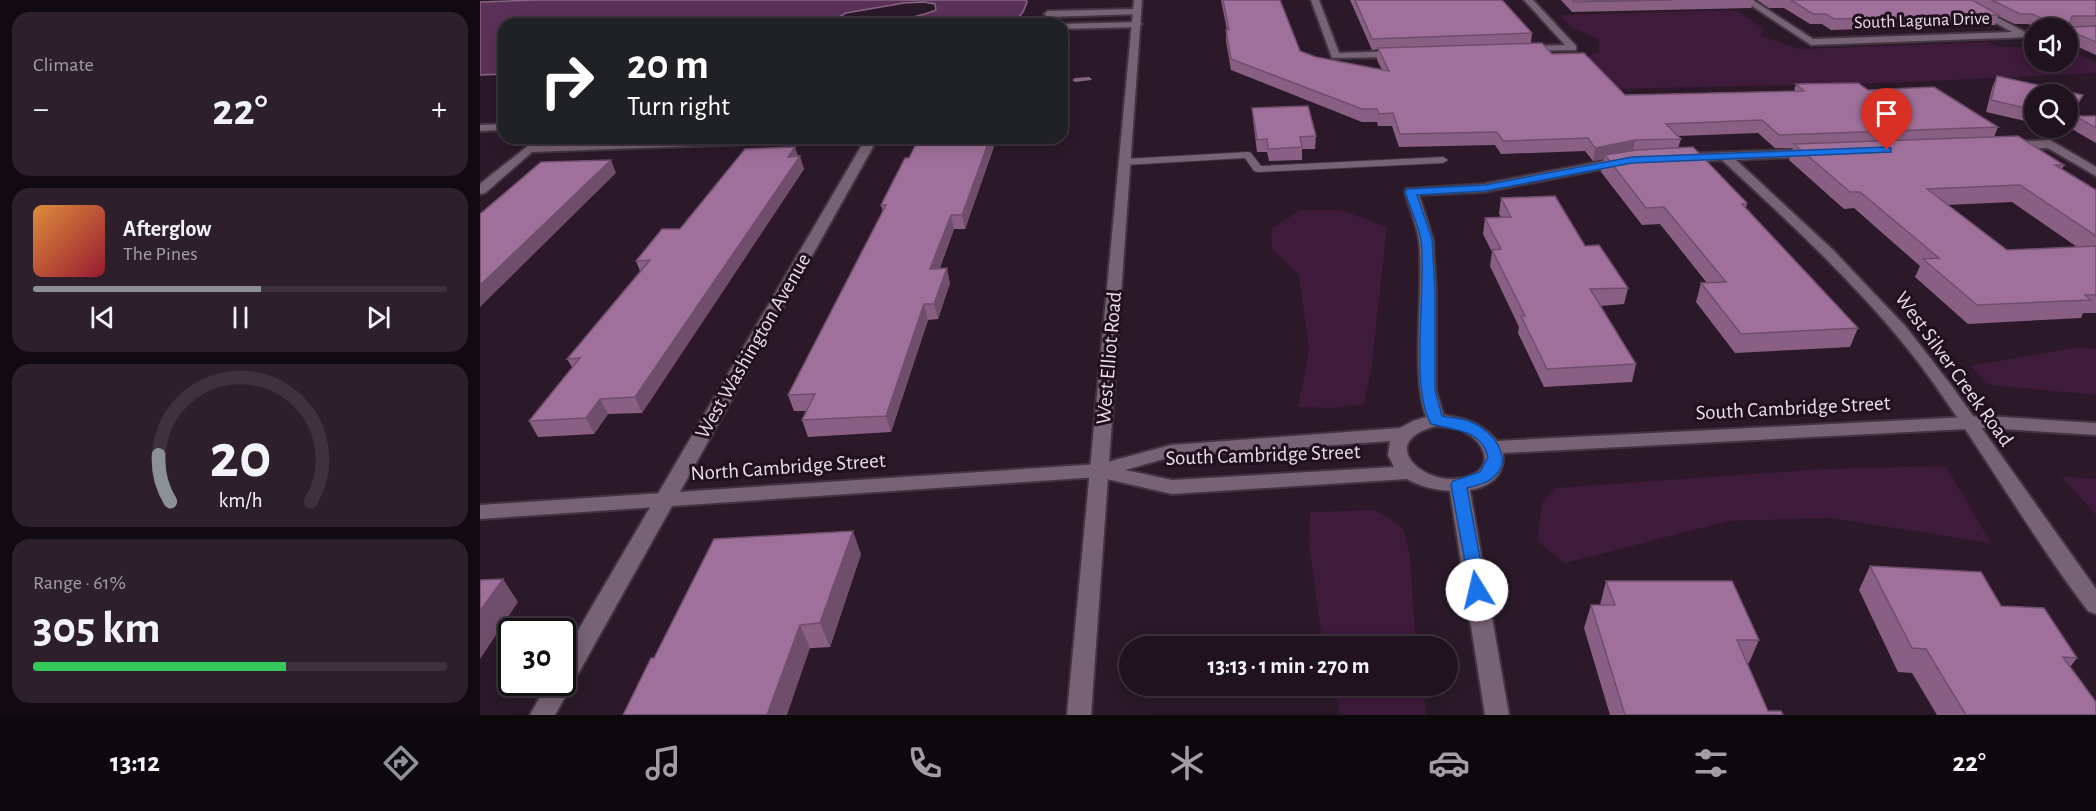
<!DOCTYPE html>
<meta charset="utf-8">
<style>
:root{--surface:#20131f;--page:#2d202c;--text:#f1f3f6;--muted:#a29ea4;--line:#3d323d;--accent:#8c9099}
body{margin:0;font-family:"Alegreya Sans",sans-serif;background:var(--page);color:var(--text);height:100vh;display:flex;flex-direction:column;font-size:22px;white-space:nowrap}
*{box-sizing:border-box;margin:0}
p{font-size:20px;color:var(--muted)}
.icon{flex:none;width:33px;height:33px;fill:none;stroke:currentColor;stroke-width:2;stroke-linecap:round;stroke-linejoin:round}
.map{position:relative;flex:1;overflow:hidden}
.sheet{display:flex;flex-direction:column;gap:12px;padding:12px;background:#120a11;width:480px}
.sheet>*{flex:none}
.banner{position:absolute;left:18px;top:18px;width:570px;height:126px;border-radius:18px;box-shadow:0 3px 15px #0003,0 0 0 2px var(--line);background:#202124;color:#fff;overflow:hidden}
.buttons{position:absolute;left:1544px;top:18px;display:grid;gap:12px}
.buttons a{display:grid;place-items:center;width:54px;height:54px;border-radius:50%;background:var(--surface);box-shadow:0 3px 15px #0003,0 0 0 2px var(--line);font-size:30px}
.speed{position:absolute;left:18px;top:618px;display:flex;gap:12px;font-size:30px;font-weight:700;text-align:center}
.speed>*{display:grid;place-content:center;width:78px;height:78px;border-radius:50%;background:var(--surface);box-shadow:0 3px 15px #0003,0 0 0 2px var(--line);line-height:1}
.speed .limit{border:3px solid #111;border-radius:9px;background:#fff;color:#111}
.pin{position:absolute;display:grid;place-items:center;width:51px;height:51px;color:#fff;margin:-62px -26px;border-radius:50% 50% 50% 0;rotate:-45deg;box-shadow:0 0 6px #0007}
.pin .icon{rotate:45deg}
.me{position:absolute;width:66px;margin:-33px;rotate:351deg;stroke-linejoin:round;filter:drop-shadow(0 0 4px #0008)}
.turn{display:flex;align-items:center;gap:21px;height:126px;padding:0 30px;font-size:27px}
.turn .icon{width:78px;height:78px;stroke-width:2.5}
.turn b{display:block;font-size:42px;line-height:51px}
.big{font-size:45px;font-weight:700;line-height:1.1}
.sheet .tile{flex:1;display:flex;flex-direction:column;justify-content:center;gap:9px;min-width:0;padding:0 21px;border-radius:18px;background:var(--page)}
.sheet .dial{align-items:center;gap:0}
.dial svg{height:156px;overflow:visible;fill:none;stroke:var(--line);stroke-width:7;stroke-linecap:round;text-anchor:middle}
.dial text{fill:var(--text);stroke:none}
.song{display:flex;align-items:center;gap:18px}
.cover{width:72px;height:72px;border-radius:9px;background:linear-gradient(135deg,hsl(30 70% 55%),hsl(350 70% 35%))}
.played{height:6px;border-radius:3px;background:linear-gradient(90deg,var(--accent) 55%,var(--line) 55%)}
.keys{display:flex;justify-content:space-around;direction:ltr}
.heat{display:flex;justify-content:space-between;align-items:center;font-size:33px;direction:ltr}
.charge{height:9px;border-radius:4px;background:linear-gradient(90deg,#34c759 61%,var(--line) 0)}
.trip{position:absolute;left:639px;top:636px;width:339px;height:60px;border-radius:30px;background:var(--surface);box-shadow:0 3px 15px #0003,0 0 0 2px var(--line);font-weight:700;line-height:60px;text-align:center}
.dock{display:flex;height:96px;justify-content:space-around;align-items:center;background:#0d080c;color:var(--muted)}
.dock .icon{width:42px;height:42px}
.dock .current{color:var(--accent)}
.dock b{font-size:27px;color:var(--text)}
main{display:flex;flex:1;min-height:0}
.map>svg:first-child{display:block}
.green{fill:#3e1a3b}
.water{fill:#5b3158;stroke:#866583;stroke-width:1.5;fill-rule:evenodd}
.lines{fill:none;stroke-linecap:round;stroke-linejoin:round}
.stream{fill:#866583;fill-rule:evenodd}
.service-casing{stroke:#423440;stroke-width:2}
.minor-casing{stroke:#423440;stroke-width:4}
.tertiary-casing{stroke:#423440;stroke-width:4}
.secondary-casing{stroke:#423440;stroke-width:4}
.service{fill:#786275;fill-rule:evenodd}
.minor{fill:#786275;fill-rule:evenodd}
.tertiary{fill:#786275;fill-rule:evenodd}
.secondary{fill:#786275;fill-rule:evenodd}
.wall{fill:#896084;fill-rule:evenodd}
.shaded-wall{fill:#6f4e6c}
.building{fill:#9f709a;stroke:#6f4e6c;stroke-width:1.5}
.route{fill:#1a73e8;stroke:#114b97;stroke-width:1.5}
.labels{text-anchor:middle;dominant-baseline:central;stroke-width:6;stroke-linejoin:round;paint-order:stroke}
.far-street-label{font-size:18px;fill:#eadde8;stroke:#21101f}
.street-label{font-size:21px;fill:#eadde8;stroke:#21101f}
</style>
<main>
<section class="sheet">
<div class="tile"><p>Climate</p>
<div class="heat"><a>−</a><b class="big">22°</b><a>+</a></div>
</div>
<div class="tile">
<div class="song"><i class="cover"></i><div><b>Afterglow</b><p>The Pines</p></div></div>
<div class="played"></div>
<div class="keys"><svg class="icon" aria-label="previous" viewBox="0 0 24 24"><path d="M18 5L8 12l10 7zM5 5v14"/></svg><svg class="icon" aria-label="pause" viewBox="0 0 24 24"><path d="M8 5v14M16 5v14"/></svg><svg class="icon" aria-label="next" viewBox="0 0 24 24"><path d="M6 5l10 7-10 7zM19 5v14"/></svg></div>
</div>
<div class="tile dial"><svg viewBox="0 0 100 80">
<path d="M14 69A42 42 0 1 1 86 69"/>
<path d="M14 69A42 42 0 0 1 8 45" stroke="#8c9099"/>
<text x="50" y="56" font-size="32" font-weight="700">20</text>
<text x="50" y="72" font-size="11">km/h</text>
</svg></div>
<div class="tile"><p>Range · 61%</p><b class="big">305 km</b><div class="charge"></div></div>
</section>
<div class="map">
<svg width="1616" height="715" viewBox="0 0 1616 715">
<rect width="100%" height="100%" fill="#2b1929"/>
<path class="green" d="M1255,10L1283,28L1281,36L1320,49L1507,42L1522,47H1554V62H1587V49L1590,50L1616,62V73L1408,83L1131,89L1104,58L1119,52V39L1091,27L1080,15Z
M820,210H861L907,227L891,372L884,404L852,408L818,407L829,350L819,275L792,249L791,229Z
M1598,347L1616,349V395L1510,385L1490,366Z
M1466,466L1511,543L1350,518L1249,521L1085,563L1057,541L1062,503L1075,488L1342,469Z
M1581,476L1616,479V515Z
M896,510L923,528L930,555L936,646H843L829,545L830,512Z
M854,686H942L947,715H861Z"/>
<path class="water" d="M54,0H546L547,2L543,12L533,24H24V74L0,75V2ZM444,2L455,4L456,10C431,21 386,24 359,17L366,13L424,3Z"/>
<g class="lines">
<path class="stream" d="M609,77L612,79L611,80L595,82L592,80L595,78Z"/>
<defs>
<path id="service" d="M768,152L771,153L781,166L963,157L968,160L963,163L778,172L774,171L765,158L645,165L640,162L645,159Z"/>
<path id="minor" d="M831,0H839L859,53L919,51L924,54L919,57L852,58Z
M1044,0H1053L1096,46V50L1043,51V47L1046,46L1085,45Z
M1263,0H1273L1333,39L1532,32L1474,0H1484L1545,32L1554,31V37L1331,45Z
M657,9L661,12L660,14L568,17L564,14L568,11Z
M660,22L662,24L657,27L582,29V24H579Z
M24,124V130L0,131V125Z
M258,138H362L356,141L52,152L5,193L0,194V184L49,145Z
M386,138H398L75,715H50L68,682H82V658Z
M1570,140L1616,167V176L1568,148L1530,150L1524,146L1530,142Z
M1333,149L1337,150V156L1256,160L1353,250L1426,327L1471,385L1616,589V614L1608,611L1586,581C1535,509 1491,433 1438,362C1381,288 1311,224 1242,160L1200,162L1194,158L1200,154Z
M1144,157L1150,161L1148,164L1004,192L939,195L953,239L956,290V390L965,420L962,424H950C928,390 945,287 939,241C937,225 929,208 925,192L926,189L1004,184Z
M979,478L986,480L989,485L1029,715H1005L969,485L972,480Z"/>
<path id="tertiary" d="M956,414C980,417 1001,421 1017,441L1506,416L1616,423V435L1506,428L1023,453C1028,501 954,496 927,479L692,494L618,477L0,519V505L620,464L691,445L920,428L933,421ZM956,426C965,427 975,427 983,431C1004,441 1017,467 987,477C948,490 892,443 956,426ZM910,441L908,455L914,467L692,480L645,470L691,457Z"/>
<path id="secondary" d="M654,0H662L611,715H587Z"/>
</defs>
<use href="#service" class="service-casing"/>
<use href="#minor" class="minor-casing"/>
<use href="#tertiary" class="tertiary-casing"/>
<use href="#secondary" class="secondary-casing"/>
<use href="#service" class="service"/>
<use href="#minor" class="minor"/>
<use href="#tertiary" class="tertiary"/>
<use href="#secondary" class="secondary"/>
</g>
<path class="wall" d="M741,0H800L820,51L836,57L902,70L897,60L898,49L892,50L870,0H1022L1052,33L1051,43L1145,95L1314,91L1316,84L1388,90L1518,127L1514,137L1584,165L1582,169L1616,190V313H1603L1601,318L1488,324L1435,277L1440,266L1374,208L1364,209L1309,160L1313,148H1295L1278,133L1198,136L1201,139L1198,148L1267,203L1266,208L1378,328L1370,347L1255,353L1216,302L1221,283H1227L1180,224L1162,225L1121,172L1124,159L1113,161L1105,151L1021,154L1015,145L919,147L912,126H898L897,122H882L751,70L746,41V30H747ZM1532,202L1597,247L1527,250L1467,205Z
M1081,0H1274L1271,8L1092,12Z
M1277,0H1616V55L1587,42V28H1558L1548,24H1535L1518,16L1515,25L1351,30L1342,24H1330L1304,8H1289Z
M1517,76L1603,95L1597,106L1587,122V94H1554V123L1506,112L1512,88Z
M772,108L836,136L835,149H822V160L789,161L787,152H777L773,120Z
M1595,116H1616V143L1590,128Z
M1572,128H1584L1582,130Z
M517,138L485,229H474L460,268L470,283L458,319L448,320L411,432L328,437L322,420L327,411H314L308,395L403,212L401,205L429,158Z
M318,157L324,169L162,413L128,414L114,434L58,437L49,421L92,367L87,359L160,271L156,261L200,229Z
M1021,198L1105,246L1148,288L1144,304L1120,306L1156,364L1152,382L1064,387L1038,333L1039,327L1010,266L1012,252L1003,234L1005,218L1021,217L1019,214Z
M381,554L350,647L174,658Z
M1390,566L1521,606L1597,658L1590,667L1616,715H1457L1432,673L1418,672L1379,590Z
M1126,581L1279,640L1269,663H1267L1288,711L1303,715H1130L1104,628L1111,605H1120Z"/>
<path class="shaded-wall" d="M1603,95L1597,106L1587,122V120Z
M510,138H517L485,229L482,215Z
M1155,140L1152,154L1125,155L1124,159L1113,161L1115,148Z
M315,147L319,158L320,156L324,169L162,413L155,397Z
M131,160L136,173L0,307V285Z
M471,215L474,229L454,284L450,269Z
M467,268L470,283L458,319L454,304Z
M444,304L448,320L411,432L406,416Z
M120,399L128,414L114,434L106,418Z
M373,531L381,554L350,647L340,623Z
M23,579L38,602L0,659V611Z
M320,625L330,648L307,715H287Z"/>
<path class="building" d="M743,0H800L820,51L836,57L909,71L898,48L1062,43L1072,54L1104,53L1145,95L1324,91L1316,84L1378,83L1388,90L1454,87L1518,127L1299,135L1282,120L1186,124L1201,139L1155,140L1115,148L1108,138L1023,141L1017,132L920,134L913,113L899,114L897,109H882L751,59L746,30H749Z
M875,0H1022L1052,33L892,39Z
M1092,0H1193L1094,2Z
M1311,0H1492L1519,15L1354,19L1346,14H1333Z
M1512,0H1616V16H1592L1589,25L1592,27L1616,26V42L1552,14H1540Z
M1517,76L1603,95L1588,118L1587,117V94H1554V110L1511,100Z
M828,106L836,136L820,137L822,147L788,149L787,139L777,140L772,108Z
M1595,116H1616V128Z
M1538,136L1584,165H1575L1616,190V236L1540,185L1447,189L1527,250L1616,246V295H1605L1611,300L1497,305L1443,259L1459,258L1380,192H1370L1314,144Z
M439,138H510L482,215H471L450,269L467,268L454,304H444L406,416L322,420L335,394L308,395L406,205H401L425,158H429Z
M315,147L308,157L320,156L155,397L120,399L106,418L49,421L100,358L87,359L170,260L156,261L182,229H200L265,149Z
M1213,147L1267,203L1262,204L1378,328L1261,334L1221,283L1246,282L1184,207L1166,208L1125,155L1156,150Z
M131,160L14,272L0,285V214L61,162Z
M1075,196L1105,246L1119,245L1148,288L1110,289L1156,364L1067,369L1041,316H1045L1012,250L1021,249L1005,218L1031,217L1021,198Z
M373,531L340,623L320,625L287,715H143L171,658H174L234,539Z
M1390,566L1501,572L1521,606L1564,608L1597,658L1583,657L1616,702V715H1486L1446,649L1432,648Z
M23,579L0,611V580Z
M1126,581H1252L1279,640H1257L1288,711H1301L1303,715H1145L1111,605H1135Z"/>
<path class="route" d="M1407,147L1411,148V152L1152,163L1005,191L937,195L952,239L955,290V390L962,416C971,418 982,418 991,422C1012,430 1038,461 1010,480C1004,484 994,486 987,488L1006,590L1004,595L997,597L991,595L971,485L973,481L1000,472L1008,457C1001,429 974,430 951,424C929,386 947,288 941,240C938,224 930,207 925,192L927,189L1005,185L1152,157Z"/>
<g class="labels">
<g class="far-street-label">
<text transform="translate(1442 21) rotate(-2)">South Laguna Drive</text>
</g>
<g class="street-label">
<text transform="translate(273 346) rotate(-60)">West Washington Avenue</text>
<text transform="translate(629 358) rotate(-85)">West Elliot Road</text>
<text transform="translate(1474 369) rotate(54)">West Silver Creek Road</text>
<text transform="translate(1313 408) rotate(-3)">South Cambridge Street</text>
<text transform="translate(783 455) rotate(-2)">South Cambridge Street</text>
<text transform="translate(308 467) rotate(-4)">North Cambridge Street</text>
</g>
</g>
</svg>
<div class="buttons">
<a><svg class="icon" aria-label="sound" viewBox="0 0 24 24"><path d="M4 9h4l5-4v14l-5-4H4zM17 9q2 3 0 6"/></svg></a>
<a><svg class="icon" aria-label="search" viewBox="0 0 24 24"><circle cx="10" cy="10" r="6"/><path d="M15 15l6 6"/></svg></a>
</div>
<div class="speed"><div class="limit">30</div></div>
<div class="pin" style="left:1407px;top:150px;background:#d93025"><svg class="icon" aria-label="arrive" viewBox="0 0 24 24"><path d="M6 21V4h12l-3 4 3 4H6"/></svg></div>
<svg class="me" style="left:997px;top:590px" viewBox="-20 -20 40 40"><circle r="19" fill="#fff"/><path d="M0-13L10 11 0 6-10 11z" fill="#1a73e8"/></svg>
<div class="trip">13:13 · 1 min · 270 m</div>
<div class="banner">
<div class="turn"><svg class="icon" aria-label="right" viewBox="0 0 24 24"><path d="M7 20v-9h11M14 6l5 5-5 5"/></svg><div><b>20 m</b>Turn right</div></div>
</div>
</div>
</main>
<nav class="dock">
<b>13:12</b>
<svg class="icon current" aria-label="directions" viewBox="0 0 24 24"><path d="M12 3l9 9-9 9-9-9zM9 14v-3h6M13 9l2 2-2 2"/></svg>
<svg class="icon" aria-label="music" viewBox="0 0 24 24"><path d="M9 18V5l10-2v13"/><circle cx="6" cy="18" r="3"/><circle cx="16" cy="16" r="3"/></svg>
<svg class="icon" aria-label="phone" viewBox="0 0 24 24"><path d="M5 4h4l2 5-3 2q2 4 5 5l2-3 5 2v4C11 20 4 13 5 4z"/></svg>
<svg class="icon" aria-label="climate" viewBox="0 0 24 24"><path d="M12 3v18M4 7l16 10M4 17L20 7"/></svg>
<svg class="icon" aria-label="car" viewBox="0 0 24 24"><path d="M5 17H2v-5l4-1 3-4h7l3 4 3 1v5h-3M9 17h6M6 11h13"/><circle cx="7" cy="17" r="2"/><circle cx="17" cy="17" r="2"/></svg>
<svg class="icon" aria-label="filters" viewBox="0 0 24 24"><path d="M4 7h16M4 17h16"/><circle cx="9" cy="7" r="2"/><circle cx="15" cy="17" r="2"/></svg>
<b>22°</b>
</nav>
